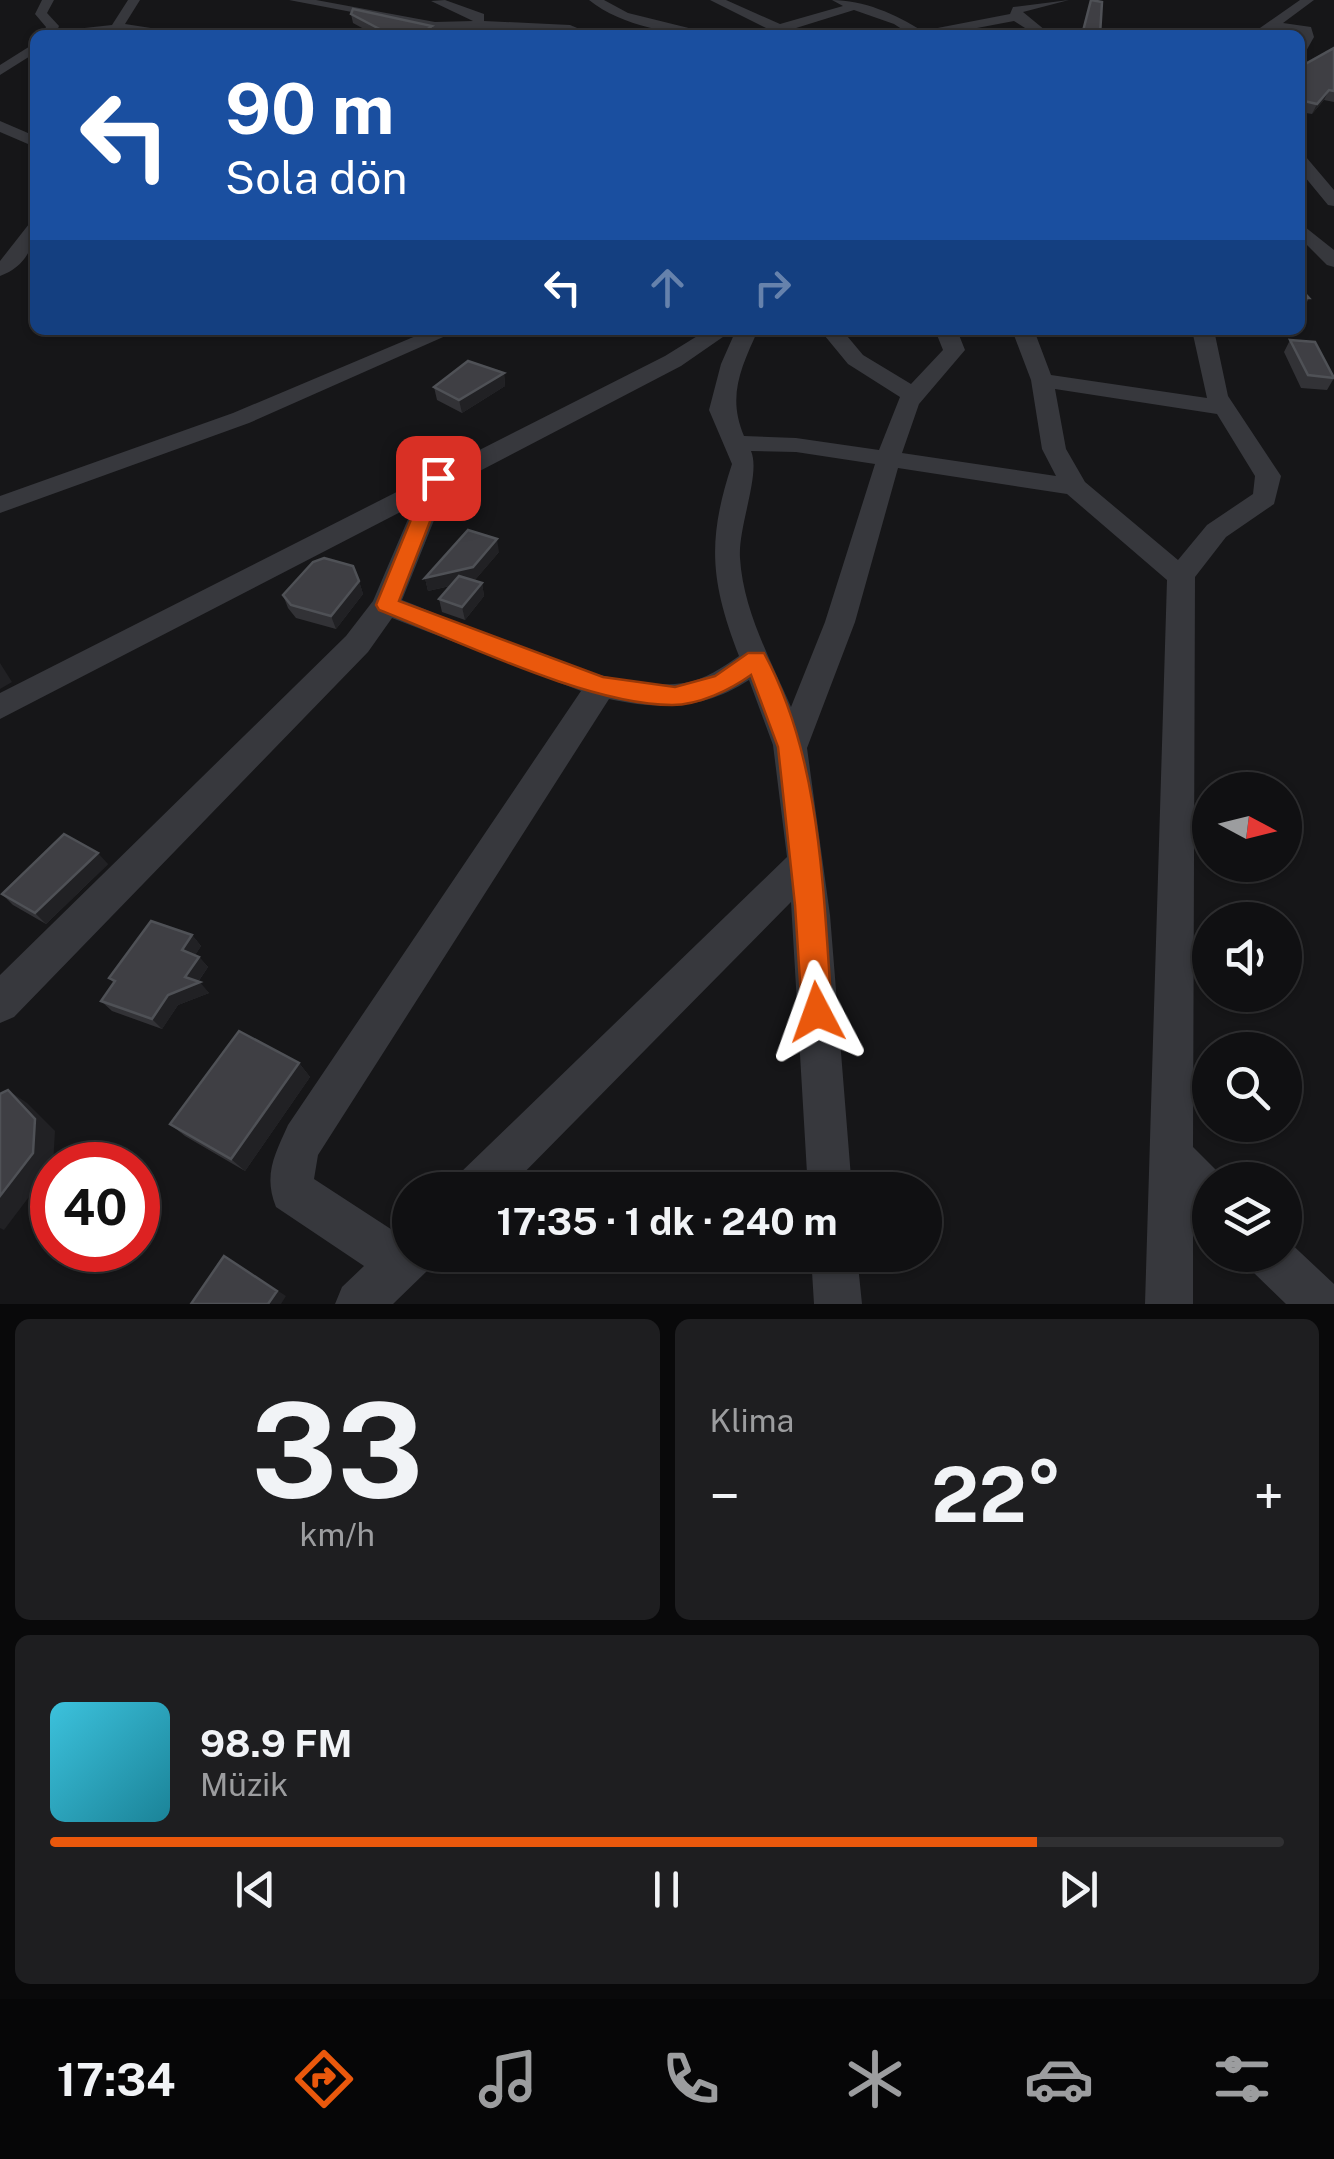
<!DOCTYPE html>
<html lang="tr">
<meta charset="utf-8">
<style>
:root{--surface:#101012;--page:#1e1e20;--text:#f1f3f6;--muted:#9c9d9f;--line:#303032;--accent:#ea580c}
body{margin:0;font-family:"Public Sans",sans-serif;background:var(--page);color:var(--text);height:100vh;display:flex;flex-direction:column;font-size:38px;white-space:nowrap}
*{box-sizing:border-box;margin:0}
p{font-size:32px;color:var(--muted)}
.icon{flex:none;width:55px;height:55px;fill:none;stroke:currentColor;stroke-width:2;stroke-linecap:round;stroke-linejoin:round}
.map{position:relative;height:1304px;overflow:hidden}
.side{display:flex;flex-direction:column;gap:15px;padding:15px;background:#09090a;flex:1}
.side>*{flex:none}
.guide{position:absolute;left:30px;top:30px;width:1275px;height:305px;border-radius:15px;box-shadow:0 2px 8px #0004,0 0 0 2px var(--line);background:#1a4fa0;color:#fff;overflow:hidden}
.needle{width:65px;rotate:97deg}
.buttons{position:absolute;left:1192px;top:772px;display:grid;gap:20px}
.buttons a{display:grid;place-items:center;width:110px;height:110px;border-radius:50%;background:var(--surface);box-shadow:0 2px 8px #0004,0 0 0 2px var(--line);font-size:50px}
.speed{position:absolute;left:30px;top:1142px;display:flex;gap:20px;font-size:50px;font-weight:700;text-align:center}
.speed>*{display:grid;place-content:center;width:130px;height:130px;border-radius:50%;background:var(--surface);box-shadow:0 2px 8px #0004,0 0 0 2px var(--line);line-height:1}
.speed .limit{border:15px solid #d22;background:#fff;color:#111}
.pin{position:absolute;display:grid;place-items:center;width:85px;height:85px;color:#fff;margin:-42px;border-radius:20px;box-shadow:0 5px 15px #0006}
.me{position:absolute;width:110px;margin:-55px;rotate:356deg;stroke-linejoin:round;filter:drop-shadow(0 0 8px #0008)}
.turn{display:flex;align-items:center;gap:35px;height:210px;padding:0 30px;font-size:45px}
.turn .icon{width:130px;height:130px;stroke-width:2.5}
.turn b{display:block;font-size:70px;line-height:85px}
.lanes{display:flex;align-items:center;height:95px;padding:0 30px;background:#0003;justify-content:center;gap:50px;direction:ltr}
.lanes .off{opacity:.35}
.big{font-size:75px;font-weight:700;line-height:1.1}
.side .tile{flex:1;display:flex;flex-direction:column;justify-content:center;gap:15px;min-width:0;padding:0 35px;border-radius:15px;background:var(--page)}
.side .dial{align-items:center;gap:0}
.dial b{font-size:130px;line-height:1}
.song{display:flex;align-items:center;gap:30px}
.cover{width:120px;height:120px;border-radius:15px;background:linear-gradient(135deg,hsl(190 70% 55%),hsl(190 70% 35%))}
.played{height:10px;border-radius:5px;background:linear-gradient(90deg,var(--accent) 80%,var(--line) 80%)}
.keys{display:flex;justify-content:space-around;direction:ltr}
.heat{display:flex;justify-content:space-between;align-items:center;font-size:55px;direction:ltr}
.side .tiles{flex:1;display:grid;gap:15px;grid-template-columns:1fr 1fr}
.tile:last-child{grid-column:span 2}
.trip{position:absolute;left:392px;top:1172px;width:550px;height:100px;border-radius:50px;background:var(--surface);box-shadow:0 2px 8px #0004,0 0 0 2px var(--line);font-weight:700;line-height:100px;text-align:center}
.menu{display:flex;height:160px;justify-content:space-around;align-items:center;background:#060607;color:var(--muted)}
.menu .icon{width:70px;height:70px}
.menu .selected{color:var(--accent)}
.menu b{font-size:45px;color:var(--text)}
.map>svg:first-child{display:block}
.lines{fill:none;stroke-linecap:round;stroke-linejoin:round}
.minor{fill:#37383d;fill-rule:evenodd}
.wall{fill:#323236}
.shaded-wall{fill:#212124}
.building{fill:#3f3f44;stroke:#4f5156;stroke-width:2.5}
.route{fill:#ea580c;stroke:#983908;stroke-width:2.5}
</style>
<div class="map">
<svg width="1334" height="1304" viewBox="0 0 1334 1304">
<rect width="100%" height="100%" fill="#161618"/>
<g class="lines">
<path class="minor" d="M42,0H54L47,13L59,26L57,31L112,25L128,0H140L125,24L196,35L121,31L42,35L46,27L35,14Z
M289,0H316L435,22L473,21L431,1L445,0L484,14V21L570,25L594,35L459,28H448L458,35H442L425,26Z
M589,0H604L628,13L717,35C676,35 622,27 589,0Z
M710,0H726L780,24L843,6L832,0C863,0 896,14 922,31L1010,14L1013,7L1069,0L1023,12L1051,35H1036L1014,21L940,35H911L894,24L854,10L780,33L745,35L766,28Z
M1300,0H1314L1283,23L1311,27L1314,37L1305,53L1300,54V33L1274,29L1265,35H1250Z
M35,43V53L0,75V65Z
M0,121L35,136V147L0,132Z
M1300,155L1306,157L1334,190V206L1328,205L1300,171Z
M35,223C35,247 25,267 0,276V261L29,224Z
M1300,223L1334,250V267L1327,265L1300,238Z
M430,330H459L249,423L0,513V496L233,413Z
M707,330H733L681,366L447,488L402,600C477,629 605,694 684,683C705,680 723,667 739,656C710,581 707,540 732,464L709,410L721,364L736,330H758C741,368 727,396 744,436L796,438L879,450L900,397L848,364L820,330H842L863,355L911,384L943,350L935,330H957L965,350L919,404L902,453L1056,476L1042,449L1031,380L1012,330H1034L1051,375L1207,398L1192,330H1214L1228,396L1281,476L1274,504L1226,537L1195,577L1193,1147L1226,1180H1210V1218L1193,1210V1304H1145L1167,580L1067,494L898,468L855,622L807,748L830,915L852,1190H808L791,902L507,1190H453L459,1174L787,857L773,745L749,680C703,710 661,710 609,699L318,1155L314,1179L400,1235L410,1231V1255H433L427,1271L393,1304H335L342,1287L364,1266L276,1207C263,1175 275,1154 288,1125L581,691L392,618L368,652L14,1017L0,1023V975L346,636L373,601L414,505L0,719V693L665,356ZM1055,389L1217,414L1255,476L1253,494L1207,525L1178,560L1085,482L1066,449ZM751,451L796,452L875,464L825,622L791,707C771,661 743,610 740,558C738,526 761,474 751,451Z
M1285,1238L1334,1284V1304H1286L1253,1272L1247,1255H1285Z
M811,1255H857L862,1304H814Z"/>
</g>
<path class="wall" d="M351,14L432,26L434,35H375L353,23Z
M1334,48V102L1324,100L1312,114L1300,112V67Z
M1300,288L1309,298L1303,310H1300Z
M1290,340L1334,378L1327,390L1301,388L1284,352Z
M504,373L505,386L462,413L437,400L434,387Z
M499,552L474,581L482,583L484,596L465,620L442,612L439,599L450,586L428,591L425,578Z
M359,581L363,594L336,629L296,618L288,608L283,595Z
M108,864L46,924L13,905L2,894Z
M192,935L201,946L195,955L199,957L208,967L198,982L209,993L178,1005L162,1029L112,1011L101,1001L114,983L109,978Z
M299,1063L310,1077L245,1171L185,1136L170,1124Z"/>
<path class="shaded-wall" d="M432,26L433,35H419Z
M1329,90L1324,100L1312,114L1317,104Z
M504,373L505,386L462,413L459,400Z
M497,539L499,552L475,580L428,591L425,578Z
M359,581L363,594L336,629L331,616Z
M482,583L484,596L465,620L462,607Z
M0,663L12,682L0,689Z
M98,853L108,864L46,924L35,913Z
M192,935L201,946L191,961L182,950Z
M199,957L208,967L197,983L200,982L209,993L178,1005L162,1029L152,1019L168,995L185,977Z
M299,1063L310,1077L245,1171L231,1159Z
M8,1090L27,1103L55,1131L53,1165L4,1230L0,1228V1196Z
M224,1256L286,1296L281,1304H268Z"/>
<path class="building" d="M1091,0L1102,2L1100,35H1082Z
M353,9L432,26L419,35H391L351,14Z
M1334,48V91L1329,90L1317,104L1300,100V67Z
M1300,288L1309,298H1300Z
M1290,340L1315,342L1334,378L1308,375Z
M468,361L504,373L459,400L434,387Z
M468,530L497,539L473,567L425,578Z
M324,558L353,566L359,581L331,616L291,605L283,595L313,562Z
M459,576L482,583L462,607L439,599Z
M64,834L98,853L35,913L2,894Z
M151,921L192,935L182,950L199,957L185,977L200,982L168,995L152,1019L101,1001L115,981L109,978Z
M239,1031L299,1063L231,1159L170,1124Z
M8,1090L35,1119L33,1153L0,1196V1094Z
M224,1256L277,1291L268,1304H191Z"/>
<path class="route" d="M438,473L447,478L399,601L603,677L675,687L715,676L748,653H764C822,760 823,893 832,1012L828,1022L817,1027L807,1022L802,1012L795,905L778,747L751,675C730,690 699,705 672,705C589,705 459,641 379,610L376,605L428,478Z"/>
</svg>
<div class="buttons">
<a><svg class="needle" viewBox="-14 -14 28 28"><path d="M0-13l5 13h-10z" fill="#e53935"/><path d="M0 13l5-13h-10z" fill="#9c9d9f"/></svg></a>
<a><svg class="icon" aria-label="sound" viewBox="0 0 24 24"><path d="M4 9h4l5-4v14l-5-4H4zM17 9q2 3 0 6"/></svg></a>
<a><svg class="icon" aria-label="search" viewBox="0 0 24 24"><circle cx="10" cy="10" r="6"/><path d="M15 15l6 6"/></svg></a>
<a><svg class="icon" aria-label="layers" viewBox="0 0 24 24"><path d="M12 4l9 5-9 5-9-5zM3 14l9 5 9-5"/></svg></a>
</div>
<div class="speed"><div class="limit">40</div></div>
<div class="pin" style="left:438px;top:478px;background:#d93025"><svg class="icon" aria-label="arrive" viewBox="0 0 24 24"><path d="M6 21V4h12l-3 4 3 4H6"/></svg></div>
<svg class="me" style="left:817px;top:1012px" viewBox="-20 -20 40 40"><path d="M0-17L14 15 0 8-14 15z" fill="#ea580c" stroke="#fff" stroke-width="4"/></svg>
<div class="trip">17:35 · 1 dk · 240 m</div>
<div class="guide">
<div class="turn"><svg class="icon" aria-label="left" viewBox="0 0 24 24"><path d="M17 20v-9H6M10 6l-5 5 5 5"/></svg><div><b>90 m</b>Sola dön</div></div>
<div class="lanes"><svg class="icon" aria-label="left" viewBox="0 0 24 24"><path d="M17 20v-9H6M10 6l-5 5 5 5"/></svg><svg class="icon off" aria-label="ahead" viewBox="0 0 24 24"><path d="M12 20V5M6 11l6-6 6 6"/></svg><svg class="icon off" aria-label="right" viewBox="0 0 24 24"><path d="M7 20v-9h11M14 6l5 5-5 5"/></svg></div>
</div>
</div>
<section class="side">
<div class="tiles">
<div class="tile dial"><b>33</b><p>km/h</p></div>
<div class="tile"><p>Klima</p>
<div class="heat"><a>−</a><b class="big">22°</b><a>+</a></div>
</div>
<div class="tile">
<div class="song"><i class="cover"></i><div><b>98.9 FM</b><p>Müzik</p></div></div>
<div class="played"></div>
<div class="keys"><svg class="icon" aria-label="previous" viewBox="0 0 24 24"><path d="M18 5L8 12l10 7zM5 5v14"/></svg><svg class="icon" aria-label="pause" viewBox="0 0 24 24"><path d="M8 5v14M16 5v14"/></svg><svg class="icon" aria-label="next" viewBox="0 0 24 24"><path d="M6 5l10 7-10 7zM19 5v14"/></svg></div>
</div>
</div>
</section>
<nav class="menu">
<b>17:34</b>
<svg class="icon selected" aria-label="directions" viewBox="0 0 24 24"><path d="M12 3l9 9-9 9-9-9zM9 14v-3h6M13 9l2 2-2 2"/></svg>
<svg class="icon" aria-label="music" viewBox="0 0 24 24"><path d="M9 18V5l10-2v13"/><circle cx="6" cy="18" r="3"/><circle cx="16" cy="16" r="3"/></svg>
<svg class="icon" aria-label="phone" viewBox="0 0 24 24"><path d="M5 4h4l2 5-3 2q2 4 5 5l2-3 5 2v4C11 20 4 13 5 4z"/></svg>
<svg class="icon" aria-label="climate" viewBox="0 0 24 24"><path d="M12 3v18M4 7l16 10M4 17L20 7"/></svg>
<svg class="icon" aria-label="car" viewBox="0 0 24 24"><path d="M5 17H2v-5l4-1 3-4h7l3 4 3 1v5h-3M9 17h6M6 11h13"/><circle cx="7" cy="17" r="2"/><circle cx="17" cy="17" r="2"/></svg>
<svg class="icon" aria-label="filters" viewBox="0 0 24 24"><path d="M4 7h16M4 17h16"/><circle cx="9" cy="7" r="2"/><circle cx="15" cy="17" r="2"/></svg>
</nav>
